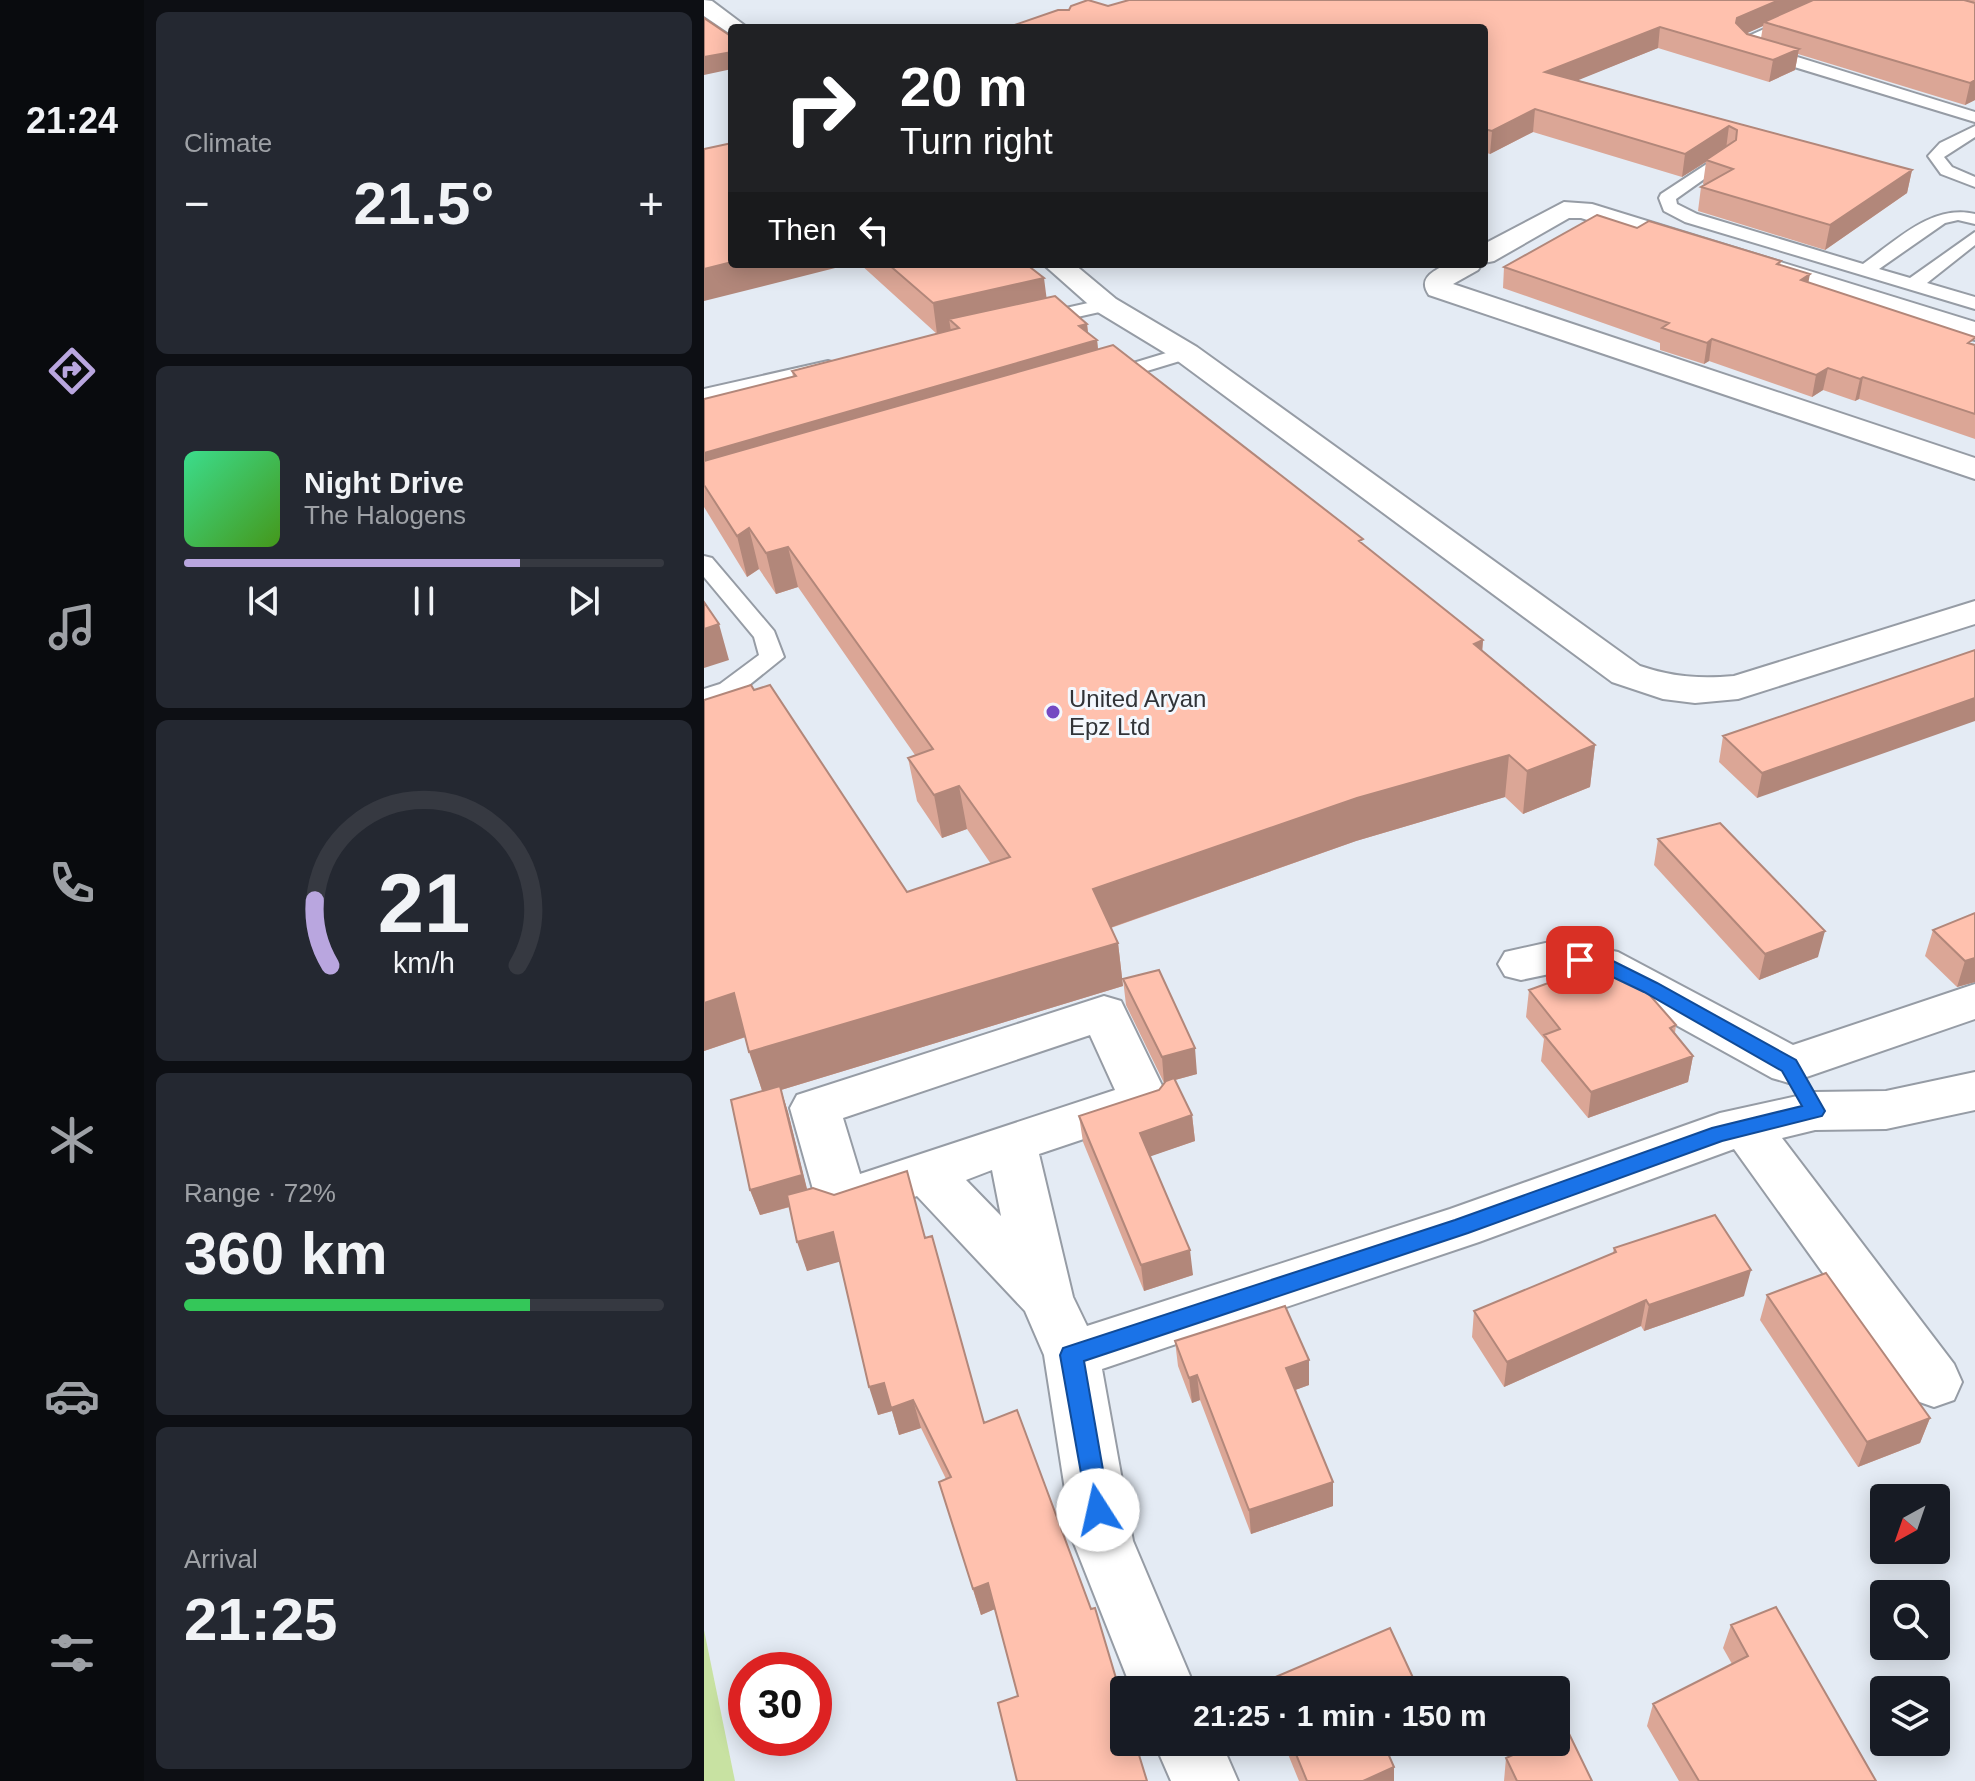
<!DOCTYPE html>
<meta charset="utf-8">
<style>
:root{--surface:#171b24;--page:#242831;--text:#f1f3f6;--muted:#9ea1a6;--line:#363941;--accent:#b9a6df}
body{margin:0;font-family:Helvetica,sans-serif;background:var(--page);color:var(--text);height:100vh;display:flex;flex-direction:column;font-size:30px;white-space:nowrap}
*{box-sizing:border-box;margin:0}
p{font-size:26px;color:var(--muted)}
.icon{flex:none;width:44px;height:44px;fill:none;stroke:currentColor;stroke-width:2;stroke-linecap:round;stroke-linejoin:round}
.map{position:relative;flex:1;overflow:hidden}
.panel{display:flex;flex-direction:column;gap:12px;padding:12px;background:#0d0f14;width:560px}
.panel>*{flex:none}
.banner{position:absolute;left:24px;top:24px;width:760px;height:244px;border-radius:8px;box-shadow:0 4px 20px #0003;background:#202124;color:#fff;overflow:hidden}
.needle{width:52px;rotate:220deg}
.fabs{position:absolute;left:1166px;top:1484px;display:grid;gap:16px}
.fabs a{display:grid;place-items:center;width:80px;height:80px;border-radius:8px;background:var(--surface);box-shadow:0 4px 20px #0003;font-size:40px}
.speed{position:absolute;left:24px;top:1652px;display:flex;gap:16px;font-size:40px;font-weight:700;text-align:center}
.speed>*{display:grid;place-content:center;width:104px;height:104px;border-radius:50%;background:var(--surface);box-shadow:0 4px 20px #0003;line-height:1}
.speed .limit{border:12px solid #d22;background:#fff;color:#111}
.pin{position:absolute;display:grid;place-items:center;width:68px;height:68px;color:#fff;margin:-34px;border-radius:16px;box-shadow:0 4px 12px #0006}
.me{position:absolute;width:88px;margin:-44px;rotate:350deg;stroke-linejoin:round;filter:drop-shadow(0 0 6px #0008)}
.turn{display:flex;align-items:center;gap:28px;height:168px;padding:0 40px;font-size:36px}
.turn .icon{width:104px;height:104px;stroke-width:2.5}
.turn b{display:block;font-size:56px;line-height:68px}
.then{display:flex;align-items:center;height:76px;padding:0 40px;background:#0003;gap:16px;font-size:30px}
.big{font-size:60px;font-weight:800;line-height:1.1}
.panel .tile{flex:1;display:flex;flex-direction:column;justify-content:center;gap:12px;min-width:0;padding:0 28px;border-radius:12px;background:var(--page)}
.panel .dial{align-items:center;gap:0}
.dial svg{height:208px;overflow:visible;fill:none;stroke:var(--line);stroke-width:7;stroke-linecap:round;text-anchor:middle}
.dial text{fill:var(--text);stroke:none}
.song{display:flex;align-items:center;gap:24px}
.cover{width:96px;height:96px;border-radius:12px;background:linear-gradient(135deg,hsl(150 70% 55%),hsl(100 70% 35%))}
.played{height:8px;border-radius:4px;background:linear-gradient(90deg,var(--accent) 70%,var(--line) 70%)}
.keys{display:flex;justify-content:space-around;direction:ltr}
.heat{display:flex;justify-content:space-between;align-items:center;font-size:44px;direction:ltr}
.charge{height:12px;border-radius:6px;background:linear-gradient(90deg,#34c759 72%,var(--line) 0)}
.trip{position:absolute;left:406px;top:1676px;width:460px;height:80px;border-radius:8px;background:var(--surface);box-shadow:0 4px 20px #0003;font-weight:800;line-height:80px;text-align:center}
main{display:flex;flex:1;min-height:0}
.tab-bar{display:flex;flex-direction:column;width:144px;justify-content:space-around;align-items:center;background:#090b0e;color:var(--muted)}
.tab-bar .icon{width:56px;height:56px}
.tab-bar .current{color:var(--accent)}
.tab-bar b{font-size:36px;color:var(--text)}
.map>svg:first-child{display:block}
.green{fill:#c8e2a2}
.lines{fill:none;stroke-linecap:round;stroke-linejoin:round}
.lane-casing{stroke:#969ca5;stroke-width:4}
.street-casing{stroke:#969ca5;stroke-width:4}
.lane{fill:#fff;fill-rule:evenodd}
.street{fill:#fff;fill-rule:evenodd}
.wall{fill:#dba696;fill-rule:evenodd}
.shaded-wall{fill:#b2877a}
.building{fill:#ffc1ae;stroke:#b2877a;stroke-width:2}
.route{fill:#1a73e8;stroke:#114b97;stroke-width:2}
.poi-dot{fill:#7449c2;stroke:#f4f8fe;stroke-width:3}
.labels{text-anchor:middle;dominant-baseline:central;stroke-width:6;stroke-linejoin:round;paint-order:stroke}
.poi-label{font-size:24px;fill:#323438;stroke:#f4f8fe;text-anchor:start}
</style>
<main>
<nav class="tab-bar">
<b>21:24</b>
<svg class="icon current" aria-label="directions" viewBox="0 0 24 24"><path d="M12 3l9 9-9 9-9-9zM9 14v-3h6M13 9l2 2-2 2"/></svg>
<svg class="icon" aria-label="music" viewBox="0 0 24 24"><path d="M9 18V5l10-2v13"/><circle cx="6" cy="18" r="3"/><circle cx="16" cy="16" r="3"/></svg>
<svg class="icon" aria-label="phone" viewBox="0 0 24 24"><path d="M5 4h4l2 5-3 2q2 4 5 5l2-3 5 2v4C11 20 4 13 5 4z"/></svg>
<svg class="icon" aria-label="climate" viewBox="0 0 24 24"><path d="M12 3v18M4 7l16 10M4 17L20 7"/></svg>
<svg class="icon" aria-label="car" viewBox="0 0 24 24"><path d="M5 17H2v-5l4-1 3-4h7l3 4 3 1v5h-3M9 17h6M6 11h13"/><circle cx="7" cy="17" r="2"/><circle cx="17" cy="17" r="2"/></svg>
<svg class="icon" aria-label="filters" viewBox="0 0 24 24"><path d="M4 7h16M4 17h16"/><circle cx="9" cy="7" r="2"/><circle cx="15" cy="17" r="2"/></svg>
</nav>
<section class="panel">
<div class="tile"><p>Climate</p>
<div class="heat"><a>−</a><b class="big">21.5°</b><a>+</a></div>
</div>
<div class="tile">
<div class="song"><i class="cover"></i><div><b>Night Drive</b><p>The Halogens</p></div></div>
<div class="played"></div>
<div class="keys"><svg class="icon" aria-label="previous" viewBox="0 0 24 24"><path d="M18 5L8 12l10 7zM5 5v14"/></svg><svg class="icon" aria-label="pause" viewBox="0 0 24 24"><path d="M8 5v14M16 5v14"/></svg><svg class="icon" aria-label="next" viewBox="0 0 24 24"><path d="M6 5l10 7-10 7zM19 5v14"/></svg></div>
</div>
<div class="tile dial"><svg viewBox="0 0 100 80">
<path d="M14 69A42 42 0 1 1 86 69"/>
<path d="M14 69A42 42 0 0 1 8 44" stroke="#b9a6df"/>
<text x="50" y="56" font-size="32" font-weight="700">21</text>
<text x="50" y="72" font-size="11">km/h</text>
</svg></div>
<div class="tile"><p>Range · 72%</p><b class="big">360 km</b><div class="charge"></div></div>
<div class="tile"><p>Arrival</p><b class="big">21:25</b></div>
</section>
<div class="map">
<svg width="1271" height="1781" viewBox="0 0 1271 1781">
<rect width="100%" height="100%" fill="#e4ebf4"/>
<path class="green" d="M0,1630L31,1781H0Z"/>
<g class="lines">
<defs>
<path id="lane" d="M1126,0H1145L1048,43L1271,112V122L1041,52L1031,42Z
M1271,126V137L1240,157L1248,167L1271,177V187L1237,174L1224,156L1236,143Z
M1021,152L1027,154V160L972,199L973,204L993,214L1159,264C1193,240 1228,204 1271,214V224L1254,220L1241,223L1175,269L1206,278L1271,232V245L1223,283L1271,297V309L981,222L960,211L955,198L957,194Z
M402,299L409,301L411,305L409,309L333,326L324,320L326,316Z
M482,347L492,353L489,357L400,384L390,378L393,374Z
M124,361L131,363L134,367L131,371L0,401V389Z
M0,556L8,558L70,631L80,657L34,694L0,705V689L16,684L55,655L50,637L0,577Z"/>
<path id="street" d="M0,0L8,1L44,28H28V33H25L0,16Z
M860,202L888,204L1271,322V340L877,218H865L790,261L780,263V244Z
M339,264H370L412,299L493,347L936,666C969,677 995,679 1030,676L1271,601V624L1034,699L991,703L959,699L908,682L471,359L392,311Z
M743,264H778L774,270L749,284L1271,458V479L725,295C713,278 730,271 743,264Z
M855,940L914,952L1089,1045L1271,984V1019L1085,1083L1068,1078L887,978L855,972L817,980L801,976L794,964L801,952Z
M400,996L417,1001L465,1100L457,1113L335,1154L369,1297L383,1326L746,1209L1016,1113L1111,1092L1182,1091L1271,1072V1110L1182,1129L1111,1130L1078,1138L1250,1364L1258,1382L1250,1400L1230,1407L1210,1400L1030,1149L775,1242L398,1369L429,1541L492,1690H428L369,1541L340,1355L321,1311L213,1196L138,1221L120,1215L112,1200L86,1108L93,1095ZM386,1035L411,1090L156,1174L139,1118ZM288,1170L297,1216L262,1180Z
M450,1742H517L534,1781H467Z"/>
</defs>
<use href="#lane" class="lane-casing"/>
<use href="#street" class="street-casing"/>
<use href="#lane" class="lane"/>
<use href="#street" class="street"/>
</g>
<path class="wall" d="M425,0H1271V100L1261,105L1094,54L1091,70L1065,82L954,48L873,80L1208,170L1203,193L1121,250L994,211L997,187L1002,185L999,184L1002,162L978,177L829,132L786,154L780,152V28L365,10L404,6ZM1059,26L1057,38L1043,33Z
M933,228L1077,261L1076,265L1104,282L1271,345V439L1155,399L1151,401L1119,390L1108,397L1005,361L1000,364L956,350V343L799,288L800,267Z
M156,264H322L343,298L383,324L384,333L393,340L394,349L659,544L779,640L778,650L891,745L886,787L819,814L801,797L652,841L407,928L414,943L419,986L77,1090L84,1112L103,1190L130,1195L203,1171L314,1696L291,1609L277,1615L235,1482L242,1479L217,1428L195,1435L188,1411L174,1415L136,1261L103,1271L86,1207L56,1215L46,1190L58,1091L42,1037L0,1051V700L203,892L287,864L263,829L238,838L213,801L204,758L211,755L94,587L72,594L55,569L43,577L0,507V399L89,377L88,371L233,334Z
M1271,650L1053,798L1015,762L1019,736Z
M954,839L1114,957L1055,980L950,865Z
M1271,913V982L1253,987L1221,956L1229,930Z
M419,979L493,1074L471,1080L488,1115L491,1141L446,1156L489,1275L440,1291L379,1142L375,1116L455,1090L460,1083L422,1005Z
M825,990L972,1025L971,1033L989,1056L984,1082L884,1118L837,1061L840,1039L822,1017Z
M910,1248L1040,1296L940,1331L937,1326L800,1387L768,1337L770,1311L909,1253Z
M1063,1295L1226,1418L1216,1443L1154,1467L1056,1320Z
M471,1341L605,1385L591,1390L629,1482V1506L547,1534L496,1400L488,1403L474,1366Z
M1027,1625L1172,1781H975L943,1726L949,1704L1028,1664L1019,1648Z
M579,1742H679L690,1781H595Z
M813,1742H852L888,1781H800L802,1758L817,1751Z"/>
<path class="shaded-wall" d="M1075,0H1119L1060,22L1059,26L1030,39L1033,18Z
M956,27L954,48L840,94L841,72Z
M1095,49L1091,70L1065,82L1069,60Z
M28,52V69L0,75V57Z
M1271,80V100L1261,105L1266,83Z
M831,109L829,132L786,154L788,131Z
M1025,126L1022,149L978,177L981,154Z
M1208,170L1203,193L1121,250L1126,225Z
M28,262V264H147L0,301V269Z
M1106,274L1102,295L1097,280Z
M340,278L344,309L245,319L247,331L233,334L229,303Z
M383,324L385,342L393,340L396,369L0,485V453Z
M1008,339L1005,361L1000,364L1003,343Z
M1124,368L1119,390L1108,397L1112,375Z
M1159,377L1155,399L1151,401L1156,379Z
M45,528L55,569L43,577L33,536Z
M84,547L94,587L72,594L62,553Z
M15,624L25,660L0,668V629Z
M779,640L776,682L770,644Z
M1271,698V721L1053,798L1058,773Z
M891,745L886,787L819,814L823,771Z
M805,755L801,797L652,841L394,932L389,889L653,798Z
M255,786L263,829L238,838L230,795Z
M1121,931L1114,957L1055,980L1061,954Z
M414,943L419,986L77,1090L84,1112L106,1201L56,1215L46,1190L60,1096L45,1052Z
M1271,958V982L1253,987L1261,961Z
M30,993L44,1036L0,1051V1003Z
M491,1048L493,1074L460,1083L458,1057Z
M989,1056L984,1082L884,1118L887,1092Z
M488,1115L491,1141L439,1159L436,1133Z
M129,1232L138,1261L103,1271L93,1242Z
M486,1250L489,1275L440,1291L437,1265Z
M1047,1270L1040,1296L940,1331L945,1305Z
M942,1300L937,1326L800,1387L803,1362Z
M605,1360V1385L583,1393L582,1368Z
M493,1375L496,1400L488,1403L485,1378Z
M180,1383L209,1400L217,1428L195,1435L188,1411L174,1415L165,1387Z
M1226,1418L1216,1443L1154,1467L1163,1442Z
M629,1482V1506L547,1534L545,1510Z
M284,1583L291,1609L277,1615L269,1589Z
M711,1682V1690H693Z
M690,1767V1781H659Z"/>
<path class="building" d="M384,0L404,6L425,0H1075L1033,18L1032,23L1043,34L1095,49L1069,60L956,27L841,72L1208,170L1126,225L997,187L1029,169L1002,160L1032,140L1033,130L1025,126L981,154L831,109L788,131L780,129V28H302L354,10H365L367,6Z
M1109,0H1260L1271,3V80L1266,83L1060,22Z
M0,18L28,37V52L0,57Z
M28,143V262L0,269V149Z
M893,215L933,228L945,221L1077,261L1073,264L1106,274L1097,280L1271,337V338L1264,343L1271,345V414L1159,377L1156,379L1124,368L1112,375L1008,339L1003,343L958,328L965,323L800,267Z
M184,264H322L340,278L229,303Z
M351,296L383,324L375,326L393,340L0,453V399L92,376L88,371L255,328L245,319Z
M409,345L659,539L655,541L779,640L770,644L891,745L823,771L805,755L653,798L389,889L414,943L45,1052L30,993L0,1003V700L47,685L50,690L66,685L203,892L306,857L255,786L230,795L204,758L229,749L84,547L62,553L45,528L33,536L0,485V461Z
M0,602L15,624L0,629Z
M1271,650V698L1058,773L1019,736Z
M1016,823L1121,931L1061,954L954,839Z
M1271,913V958L1261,961L1229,930Z
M902,962L929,976L972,1025L966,1028L989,1056L887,1092L840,1035L856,1029L825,990Z
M455,970L491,1048L458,1057L419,979Z
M470,1078L488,1115L436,1133L486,1250L437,1265L375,1116L455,1090L462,1081Z
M76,1086L98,1175L46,1190L27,1100Z
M203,1171L221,1238L228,1236L280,1423L313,1410L387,1609L391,1608L420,1705V1742H431L443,1781H313L294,1703L314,1696L284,1583L269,1589L235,1482L247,1477L209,1400L187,1408L180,1383L165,1387L129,1232L93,1242L83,1195L109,1188L130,1195Z
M1011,1215L1047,1270L945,1305L942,1300L803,1362L770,1311L912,1252L910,1248Z
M1122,1273L1226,1418L1163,1442L1063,1295Z
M581,1306L605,1360L582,1368L629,1482L545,1510L493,1375L485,1378L471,1341Z
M1072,1607L1172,1781H995L949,1704L1044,1656L1027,1625Z
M686,1628L711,1682L693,1690H566L562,1681Z
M852,1707L888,1781H813L802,1758L829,1746L827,1742H852Z
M587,1742H679L690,1767L659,1781H603Z"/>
<path class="route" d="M876,953L905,959L953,983L1092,1060L1121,1111L1118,1116L1018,1141L764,1233L380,1361L406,1510L403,1518L394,1522L385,1518L356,1355L359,1348L751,1220L1008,1128L1098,1106L1078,1071L940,992L894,970L870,965L867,960L870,955Z"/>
<circle class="poi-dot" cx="349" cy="712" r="8"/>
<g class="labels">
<g class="poi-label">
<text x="365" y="698">United Aryan<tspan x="365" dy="28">Epz Ltd</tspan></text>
</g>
</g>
</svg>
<div class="fabs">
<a><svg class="needle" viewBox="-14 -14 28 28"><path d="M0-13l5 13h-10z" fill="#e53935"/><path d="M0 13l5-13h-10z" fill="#9ea1a6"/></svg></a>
<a><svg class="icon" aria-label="search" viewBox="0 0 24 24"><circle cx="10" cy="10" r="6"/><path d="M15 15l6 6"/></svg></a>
<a><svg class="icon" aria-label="layers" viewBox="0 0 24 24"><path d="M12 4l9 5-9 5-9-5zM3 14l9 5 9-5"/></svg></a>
</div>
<div class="speed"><div class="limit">30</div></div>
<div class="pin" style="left:876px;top:960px;background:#d93025"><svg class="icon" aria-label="arrive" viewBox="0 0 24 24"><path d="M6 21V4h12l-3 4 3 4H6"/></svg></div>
<svg class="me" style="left:394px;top:1510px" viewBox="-20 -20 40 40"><circle r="19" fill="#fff"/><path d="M0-13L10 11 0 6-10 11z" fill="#1a73e8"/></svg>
<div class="trip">21:25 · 1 min · 150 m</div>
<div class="banner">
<div class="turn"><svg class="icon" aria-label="right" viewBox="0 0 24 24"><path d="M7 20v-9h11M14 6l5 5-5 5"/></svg><div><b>20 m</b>Turn right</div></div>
<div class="then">Then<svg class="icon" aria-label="left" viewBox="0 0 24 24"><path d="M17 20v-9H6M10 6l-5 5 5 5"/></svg></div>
</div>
</div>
</main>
